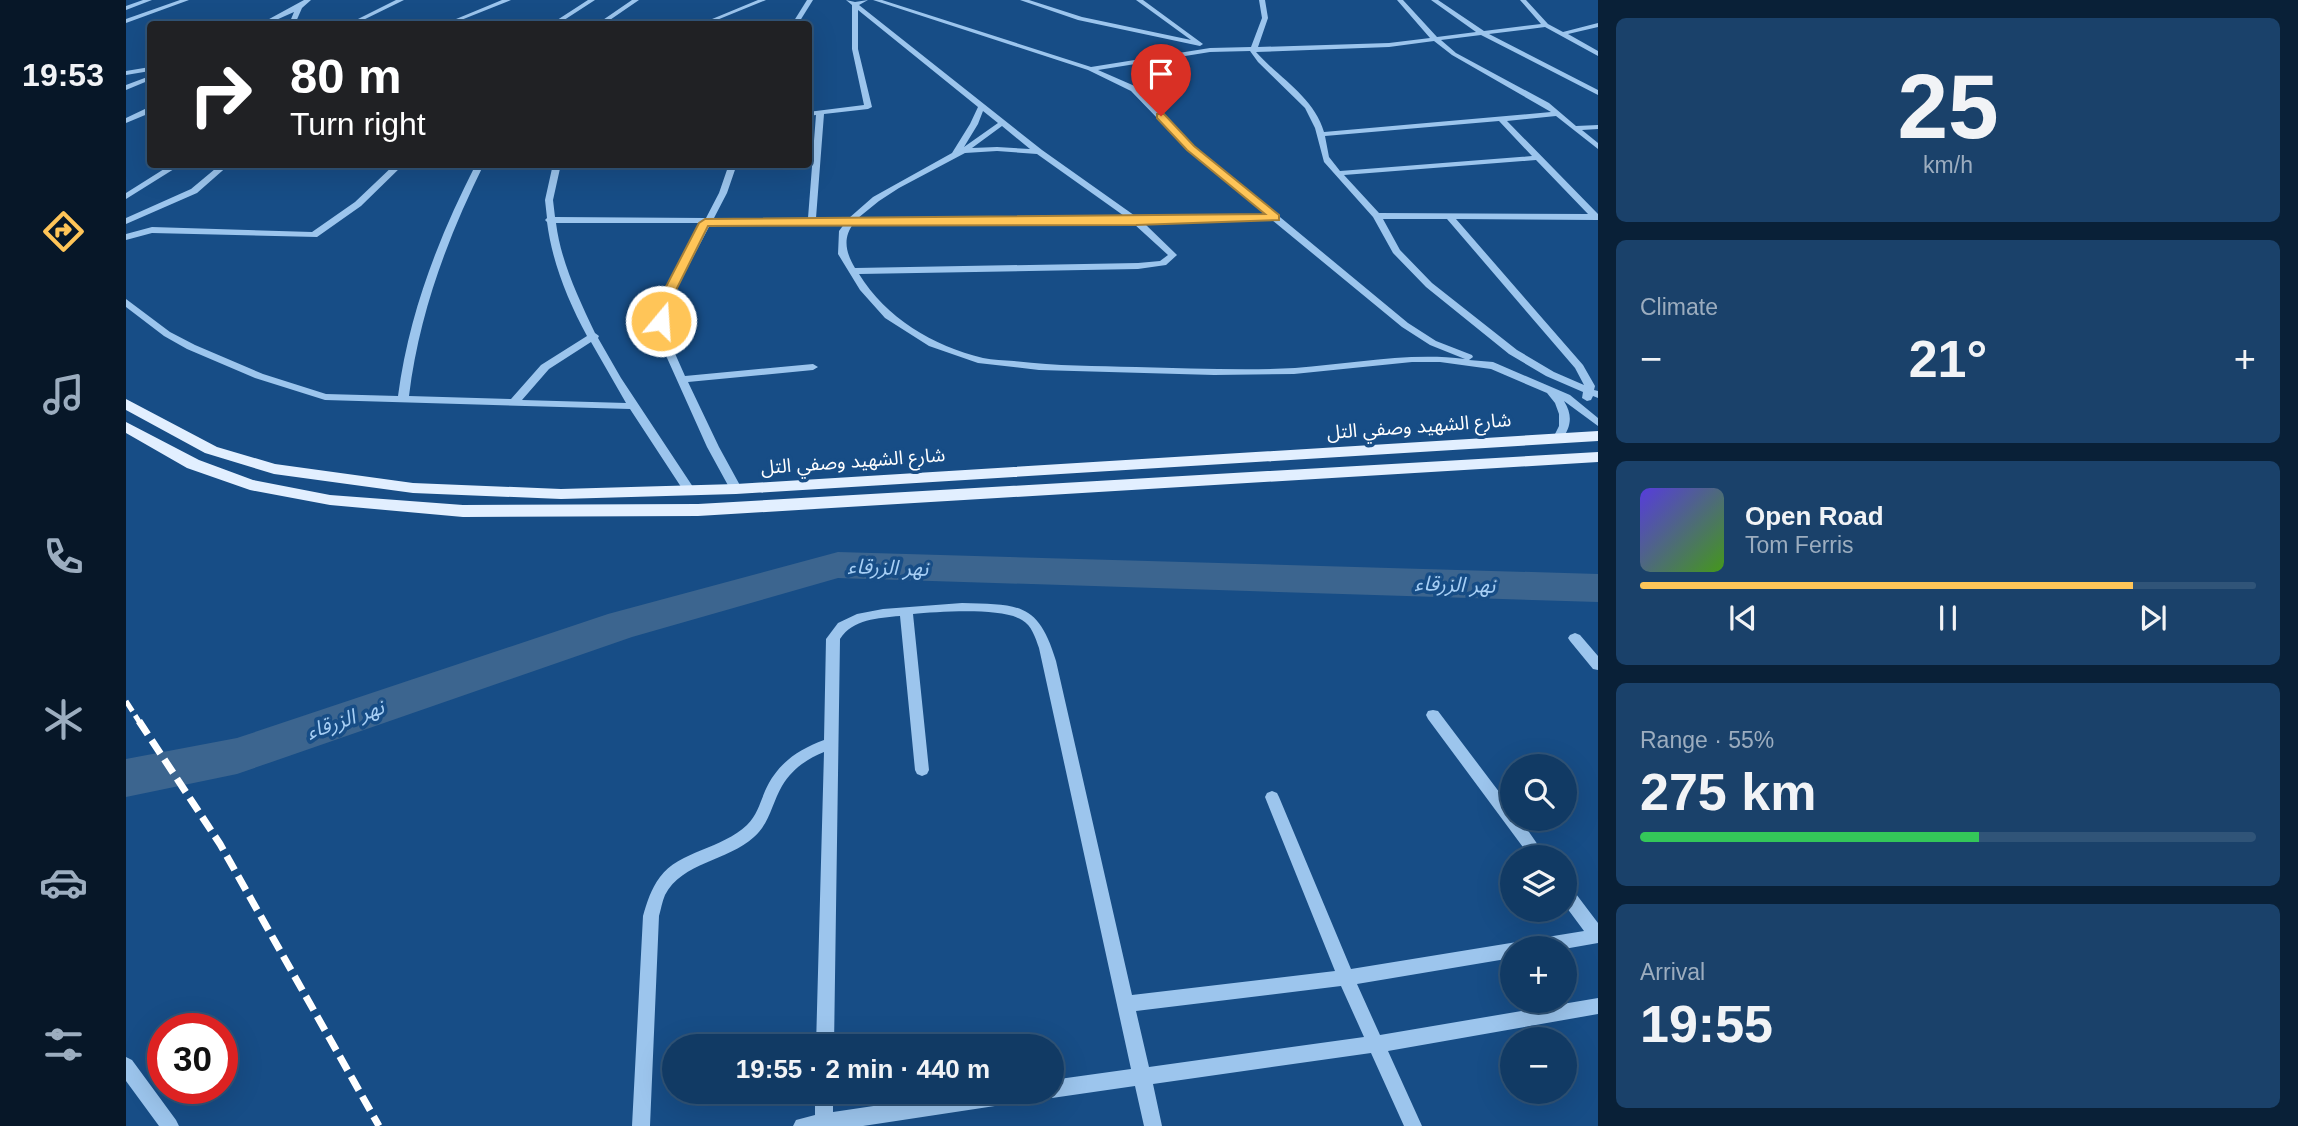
<!DOCTYPE html>
<meta charset="utf-8">
<style>
:root{--surface:#113a64;--page:#1a416a;--text:#f1f3f6;--muted:#9cadbf;--line:#305478;--accent:#ffc558}
body{margin:0;font-family:Helvetica,"Noto Sans Arabic",sans-serif;background:var(--page);color:var(--text);height:100vh;display:flex;flex-direction:column;font-size:26px;white-space:nowrap}
*{box-sizing:border-box;margin:0}
p{font-size:23px;color:var(--muted)}
.icon{flex:none;width:38px;height:38px;fill:none;stroke:currentColor;stroke-width:2;stroke-linecap:round;stroke-linejoin:round}
.map{position:relative;flex:1;overflow:hidden}
.panel{display:flex;flex-direction:column;gap:18px;padding:18px;background:#092037;width:700px}
.panel>*{flex:none}
.hud{position:absolute;left:21px;top:21px;width:665px;height:147px;border-radius:7px;box-shadow:0 7px 28px #0002,0 0 0 2px var(--line);background:#202124;color:#fff;overflow:hidden}
.controls{position:absolute;left:1374px;top:754px;display:grid;gap:14px}
.controls a{display:grid;place-items:center;width:77px;height:77px;border-radius:50%;background:var(--surface);box-shadow:0 7px 28px #0002,0 0 0 2px var(--line);font-size:35px}
.speed{position:absolute;left:21px;top:1013px;display:flex;gap:14px;font-size:35px;font-weight:700;text-align:center}
.speed>*{display:grid;place-content:center;width:91px;height:91px;border-radius:50%;background:var(--surface);box-shadow:0 7px 28px #0002,0 0 0 2px var(--line);line-height:1}
.speed .limit{border:10px solid #d22;background:#fff;color:#111}
.pin{position:absolute;display:grid;place-items:center;width:60px;height:60px;color:#fff;margin:-72px -30px;border-radius:50% 50% 50% 0;rotate:-45deg;box-shadow:0 0 7px #0007}
.pin .icon{rotate:45deg}
.me{position:absolute;width:77px;margin:-38px;rotate:18deg;stroke-linejoin:round;filter:drop-shadow(0 0 5px #0008)}
.turn{display:flex;align-items:center;gap:24px;height:147px;padding:0 28px;font-size:32px}
.turn .icon{width:91px;height:91px;stroke-width:2.5}
.turn b{display:block;font-size:49px;line-height:60px}
.big{font-size:52px;font-weight:700;line-height:1.1}
.panel .card{flex:1;display:flex;flex-direction:column;justify-content:center;gap:10px;min-width:0;padding:0 24px;border-radius:10px;background:var(--page)}
.panel .dial{align-items:center;gap:0}
.dial b{font-size:91px;line-height:1}
.song{display:flex;align-items:center;gap:21px}
.cover{width:84px;height:84px;border-radius:10px;background:linear-gradient(135deg,hsl(250 70% 55%),hsl(100 70% 35%))}
.played{height:7px;border-radius:4px;background:linear-gradient(90deg,var(--accent) 80%,var(--line) 80%)}
.keys{display:flex;justify-content:space-around;direction:ltr}
.heat{display:flex;justify-content:space-between;align-items:center;font-size:38px;direction:ltr}
.charge{height:10px;border-radius:5px;background:linear-gradient(90deg,#34c759 55%,var(--line) 0)}
.trip{position:absolute;left:536px;top:1034px;width:402px;height:70px;border-radius:35px;background:var(--surface);box-shadow:0 7px 28px #0002,0 0 0 2px var(--line);font-weight:700;line-height:70px;text-align:center}
main{display:flex;flex:1;min-height:0}
.tab-bar{display:flex;flex-direction:column;width:126px;justify-content:space-around;align-items:center;background:#071728;color:var(--muted)}
.tab-bar .icon{width:49px;height:49px}
.tab-bar .current{color:var(--accent)}
.tab-bar b{font-size:32px;color:var(--text)}
.map>svg:first-child{display:block}
.lines{fill:none;stroke-linecap:round;stroke-linejoin:round}
.river{fill:#3c658f;fill-rule:evenodd}
.minor{fill:#9cc5ed;fill-rule:evenodd}
.major{fill:#e2efff;fill-rule:evenodd}
.rail-far1{stroke:#fff;stroke-width:5;stroke-dasharray:12 5;stroke-linecap:butt}
.rail{stroke:#fff;stroke-width:7;stroke-dasharray:16 7;stroke-linecap:butt}
.route{fill:#ffc558;stroke:#a68039;stroke-width:2}
.labels{text-anchor:middle;dominant-baseline:central;stroke-width:7;stroke-linejoin:round;paint-order:stroke}
.street-label{font-size:19px;fill:#fff;stroke:#174d86}
.water-label{font-size:21px;font-style:italic;fill:#a7cff5;stroke:#174d86}
</style>
<main>
<nav class="tab-bar">
<b>19:53</b>
<svg class="icon current" aria-label="directions" viewBox="0 0 24 24"><path d="M12 3l9 9-9 9-9-9zM9 14v-3h6M13 9l2 2-2 2"/></svg>
<svg class="icon" aria-label="music" viewBox="0 0 24 24"><path d="M9 18V5l10-2v13"/><circle cx="6" cy="18" r="3"/><circle cx="16" cy="16" r="3"/></svg>
<svg class="icon" aria-label="phone" viewBox="0 0 24 24"><path d="M5 4h4l2 5-3 2q2 4 5 5l2-3 5 2v4C11 20 4 13 5 4z"/></svg>
<svg class="icon" aria-label="climate" viewBox="0 0 24 24"><path d="M12 3v18M4 7l16 10M4 17L20 7"/></svg>
<svg class="icon" aria-label="car" viewBox="0 0 24 24"><path d="M5 17H2v-5l4-1 3-4h7l3 4 3 1v5h-3M9 17h6M6 11h13"/><circle cx="7" cy="17" r="2"/><circle cx="17" cy="17" r="2"/></svg>
<svg class="icon" aria-label="filters" viewBox="0 0 24 24"><path d="M4 7h16M4 17h16"/><circle cx="9" cy="7" r="2"/><circle cx="15" cy="17" r="2"/></svg>
</nav>
<div class="map">
<svg width="1472" height="1126" viewBox="0 0 1472 1126">
<rect width="100%" height="100%" fill="#174d86"/>
<g class="lines">
<path class="river" d="M712,552L1472,574V602L712,578L506,637L111,774L0,797V759L111,738L482,614Z"/>
<path class="minor" d="M17,0H26L0,10V6Z
M54,0H63L0,23V19Z
M178,0H185L176,8L169,24H163L168,12L141,24H134Z
M270,0H278L229,24H222Z
M376,0H385L325,24H318Z
M462,0H469L432,24H425Z
M506,0H513L478,24H471Z
M632,0H640L581,24H574Z
M681,0H687L672,24H666Z
M720,0L729,2L742,0L733,5L916,150L1012,218L1140,215L1062,150L1005,91L962,70L747,0H756L965,67L1084,48L1125,47L1136,18L1133,0H1139L1142,18L1132,47L1263,43L1304,38L1271,0H1277L1311,37L1350,32L1305,0H1312L1358,31L1415,24L1394,0H1400L1422,24L1437,32L1472,23V27L1442,34L1472,51V56L1419,27L1363,34L1472,90V95L1355,35L1315,40L1330,53L1423,103L1450,126L1472,125V129L1456,130L1472,143V149L1430,116L1381,121L1472,214V220L1330,219L1457,365L1469,386L1468,390L1472,391V398L1467,396L1465,400L1461,401L1456,398L1457,392L1420,376L1383,354L1300,287L1267,253L1247,217L1198,162L1189,128L1179,108L1132,62L1124,51L1084,52L972,70L1011,87L1068,146L1282,323L1310,341L1346,355L1347,357L1343,360L1367,362L1444,395L1472,418V426L1438,401C1447,416 1445,426 1436,440H1428L1427,438L1433,426V414L1429,403L1421,393L1365,369L1314,362H1286L1168,374L1088,375L913,370L852,363L803,346L759,318L734,290L712,254L713,231L719,223H585L542,305L540,321L543,340L559,376L687,364L692,367L687,370L562,382L593,447L616,489L610,493L604,489L581,447L533,340L530,321L532,305L577,223H430C435,262 452,297 469,333L473,336L472,338L495,378L569,490L563,494L559,493L504,409L199,400L129,378L61,349L38,336L0,307V299L44,332L69,345L137,374L200,394L272,396C283,313 312,239 350,164H358C321,239 293,314 283,396L385,399L415,365L461,336C442,301 426,262 421,222L419,220L421,218L419,200L427,164H435L427,200L429,217L580,218L593,193L603,164H611L601,193L588,218H682L690,115L682,116V112L738,105L726,49V5ZM732,10L852,107L844,124L826,153L747,197L723,218H690L698,114L742,109L746,107L732,49ZM1308,41L1326,55L1425,112L1198,132C1188,97 1153,78 1130,52L1263,47ZM857,111L872,123L838,147L852,124ZM1373,121L1406,156L1214,171L1203,157L1199,136ZM876,126L904,149L871,147L846,148ZM871,151L911,154L1001,218H732L753,201L773,188L839,153ZM1410,160L1462,214L1253,213L1218,175ZM1257,219H1321L1449,368L1458,385L1428,372L1391,350L1306,283L1274,250ZM1146,220L1276,327L1304,345L1339,359C1282,352 1226,364 1169,368C1117,371 1063,368 1010,367C970,366 929,366 888,361C878,360 867,360 857,358C807,346 760,318 733,274L1012,269L1040,265L1051,255L1018,223ZM728,223L1008,224L1042,255L1034,261L1012,263L729,268C720,253 716,238 728,223ZM465,342L500,403L396,400L423,369Z
M894,0H903L956,17L1065,40L1010,0H1017L1077,44L1074,46L952,20Z
M24,67V71L0,75V71Z
M24,76V80L0,90V85Z
M21,108H24V113L0,123V118Z
M46,164H56L0,199V193Z
M95,164H104L71,193L0,224V218L65,189Z
M269,164H278L235,206L191,237L26,233L0,240V234L26,227L186,232L229,202Z
M836,603C892,605 912,601 930,661L1006,995L1209,971L1139,797L1141,793L1146,791L1151,793L1153,797L1225,969L1458,931L1438,904V884L1444,886L1472,923V943L1438,949L1386,948V958L1231,984L1254,1035L1472,998V1014L1262,1051L1296,1126H1278L1245,1053L1027,1084L1036,1126H1018L1009,1086L926,1098L920,1095L918,1092H926V1080L1005,1069L913,648C909,637 906,626 896,620C875,607 812,612 787,614L803,770L801,774L796,776L791,774L789,770L774,616C752,618 727,619 714,639L708,1046H690L698,752C681,759 666,769 656,786C646,803 644,823 628,837C602,861 556,862 539,895C536,902 535,909 533,916L524,1126H506L517,916C521,902 525,889 534,877C553,851 596,849 621,825C631,815 634,803 639,791C651,764 671,750 698,740L700,639L712,623L731,614L757,609ZM1215,986L1238,1037L1023,1067L1010,1011Z
M1449,633L1454,635L1472,656V670L1467,669L1444,641L1442,638L1444,635Z
M1307,710L1312,711L1386,809V819H1394L1421,858H1405L1302,719L1300,715L1302,711Z
M0,1057L6,1060L50,1120L53,1126H33L0,1081Z
M689,1092H707V1112L842,1092H911L908,1098L902,1101L737,1126H667L670,1120L689,1115Z"/>
<path class="major" d="M0,399L91,447L149,464L287,483L435,489L610,484L1472,431V441L610,494L435,499L287,493L148,474L79,453L0,410Z
M0,422L73,460L127,480L204,495L337,505L572,504L1472,452V462L572,516L337,517L204,505L124,490L61,468L0,433Z"/>
<path class="rail-far1" d="M0,701L14,723"/>
<path class="rail" d="M13,721L94,844L253,1126"/>
</g>
<path class="route" d="M1031,114H1038L1068,146L1153,215V220L1010,225L582,226L543,304L541,321L535,325L528,321L531,304L573,223L579,219L1139,214L1061,150L1031,118Z"/>
<g class="labels">
<g class="street-label">
<text transform="translate(1293 426) rotate(-4)">شارع الشهيد وصفي التل</text>
<text transform="translate(727 461) rotate(-4)">شارع الشهيد وصفي التل</text>
</g>
<g class="water-label">
<text transform="translate(762 567) rotate(2)">نهر الزرقاء</text>
<text transform="translate(1329 584) rotate(2)">نهر الزرقاء</text>
<text transform="translate(219 719) rotate(-19)">نهر الزرقاء</text>
</g>
</g>
</svg>
<div class="controls">
<a><svg class="icon" aria-label="search" viewBox="0 0 24 24"><circle cx="10" cy="10" r="6"/><path d="M15 15l6 6"/></svg></a>
<a><svg class="icon" aria-label="layers" viewBox="0 0 24 24"><path d="M12 4l9 5-9 5-9-5zM3 14l9 5 9-5"/></svg></a>
<a>+</a>
<a>−</a>
</div>
<div class="speed"><div class="limit">30</div></div>
<div class="pin" style="left:1035px;top:116px;background:#d93025"><svg class="icon" aria-label="arrive" viewBox="0 0 24 24"><path d="M6 21V4h12l-3 4 3 4H6"/></svg></div>
<svg class="me" style="left:535px;top:321px" viewBox="-20 -20 40 40"><circle r="17" fill="#ffc558" stroke="#fff" stroke-width="3"/><path d="M0-11L8 9 0 5-8 9z" fill="#fff"/></svg>
<div class="trip">19:55 · 2 min · 440 m</div>
<div class="hud">
<div class="turn"><svg class="icon" aria-label="right" viewBox="0 0 24 24"><path d="M7 20v-9h11M14 6l5 5-5 5"/></svg><div><b>80 m</b>Turn right</div></div>
</div>
</div>
<section class="panel">
<div class="card dial"><b>25</b><p>km/h</p></div>
<div class="card"><p>Climate</p>
<div class="heat"><a>−</a><b class="big">21°</b><a>+</a></div>
</div>
<div class="card">
<div class="song"><i class="cover"></i><div><b>Open Road</b><p>Tom Ferris</p></div></div>
<div class="played"></div>
<div class="keys"><svg class="icon" aria-label="previous" viewBox="0 0 24 24"><path d="M18 5L8 12l10 7zM5 5v14"/></svg><svg class="icon" aria-label="pause" viewBox="0 0 24 24"><path d="M8 5v14M16 5v14"/></svg><svg class="icon" aria-label="next" viewBox="0 0 24 24"><path d="M6 5l10 7-10 7zM19 5v14"/></svg></div>
</div>
<div class="card"><p>Range · 55%</p><b class="big">275 km</b><div class="charge"></div></div>
<div class="card"><p>Arrival</p><b class="big">19:55</b></div>
</section>
</main>
